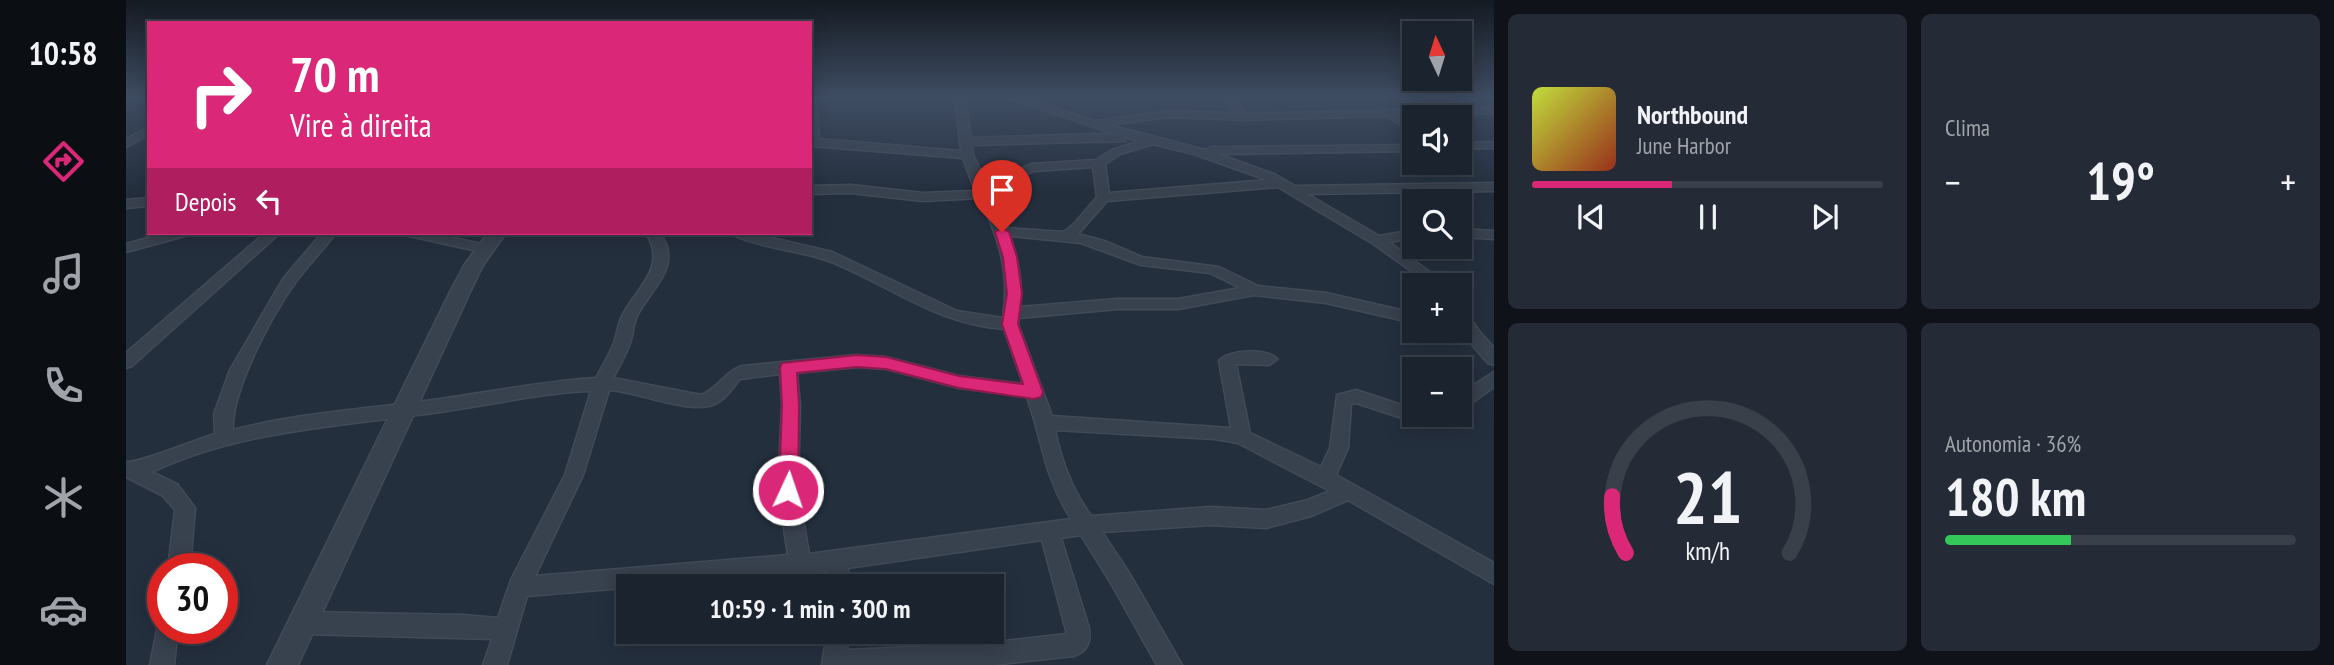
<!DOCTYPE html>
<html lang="pt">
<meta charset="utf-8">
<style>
:root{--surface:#1b232e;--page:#242b36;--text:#f1f3f6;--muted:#a0a4aa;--line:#39404a;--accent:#db2777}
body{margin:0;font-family:"PT Sans Narrow",sans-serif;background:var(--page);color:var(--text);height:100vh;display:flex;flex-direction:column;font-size:26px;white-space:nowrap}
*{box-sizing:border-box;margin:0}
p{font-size:23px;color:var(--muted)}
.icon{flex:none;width:38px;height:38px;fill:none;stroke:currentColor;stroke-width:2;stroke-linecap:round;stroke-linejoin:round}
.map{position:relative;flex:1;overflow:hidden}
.side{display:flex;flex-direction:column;gap:14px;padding:14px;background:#0f1319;width:840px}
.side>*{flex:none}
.top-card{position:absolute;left:21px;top:21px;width:665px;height:214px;border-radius:0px;box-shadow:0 4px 18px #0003,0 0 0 2px var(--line);background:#db2777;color:#fff;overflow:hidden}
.needle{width:46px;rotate:356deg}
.buttons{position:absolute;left:1276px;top:21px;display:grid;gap:14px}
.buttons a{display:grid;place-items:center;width:70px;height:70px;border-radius:0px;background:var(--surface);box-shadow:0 4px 18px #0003,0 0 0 2px var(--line);font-size:35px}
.speed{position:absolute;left:21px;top:553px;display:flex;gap:14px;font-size:35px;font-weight:700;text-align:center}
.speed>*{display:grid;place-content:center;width:91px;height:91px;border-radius:50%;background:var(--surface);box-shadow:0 4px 18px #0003,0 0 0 2px var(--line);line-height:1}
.speed .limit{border:10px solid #d22;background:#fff;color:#111}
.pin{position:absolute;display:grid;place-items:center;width:60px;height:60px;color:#fff;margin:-72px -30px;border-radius:50% 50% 50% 0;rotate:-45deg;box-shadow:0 0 7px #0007}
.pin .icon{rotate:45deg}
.me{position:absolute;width:77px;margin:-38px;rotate:3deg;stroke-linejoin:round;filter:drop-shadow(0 0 5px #0008)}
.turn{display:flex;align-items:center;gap:24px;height:147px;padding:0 28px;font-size:32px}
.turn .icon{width:91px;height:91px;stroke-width:2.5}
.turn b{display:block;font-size:49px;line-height:60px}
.then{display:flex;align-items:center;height:66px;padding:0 28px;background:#0003;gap:14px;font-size:26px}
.big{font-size:52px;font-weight:600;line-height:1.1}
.side .card{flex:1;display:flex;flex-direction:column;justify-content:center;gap:10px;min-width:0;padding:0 24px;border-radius:10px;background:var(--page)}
.side .dial{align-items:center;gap:0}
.dial svg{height:182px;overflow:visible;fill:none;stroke:var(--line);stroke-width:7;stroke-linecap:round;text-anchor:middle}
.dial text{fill:var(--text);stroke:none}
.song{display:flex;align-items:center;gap:21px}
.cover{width:84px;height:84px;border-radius:10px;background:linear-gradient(135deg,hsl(70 70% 55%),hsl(10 70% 35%))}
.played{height:7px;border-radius:4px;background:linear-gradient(90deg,var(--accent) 40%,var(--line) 40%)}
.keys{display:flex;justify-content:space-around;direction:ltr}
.heat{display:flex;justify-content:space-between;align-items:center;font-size:38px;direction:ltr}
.charge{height:10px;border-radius:5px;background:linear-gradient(90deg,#34c759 36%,var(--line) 0)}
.side .tiles{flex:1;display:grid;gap:14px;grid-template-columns:repeat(2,1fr)}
.trip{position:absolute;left:490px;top:574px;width:388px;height:70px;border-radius:0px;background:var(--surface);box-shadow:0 4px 18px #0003,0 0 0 2px var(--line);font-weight:600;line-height:70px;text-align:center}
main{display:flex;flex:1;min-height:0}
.menu{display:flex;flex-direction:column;width:126px;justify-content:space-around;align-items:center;background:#0b0e12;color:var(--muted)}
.menu .icon{width:49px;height:49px}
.menu .selected{color:var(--accent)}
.menu b{font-size:32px;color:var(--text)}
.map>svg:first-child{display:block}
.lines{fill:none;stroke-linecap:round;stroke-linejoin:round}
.minor-casing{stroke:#414a57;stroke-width:3}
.tertiary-casing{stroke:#414a57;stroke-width:3}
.minor{fill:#38414e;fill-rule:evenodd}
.tertiary{fill:#38414e;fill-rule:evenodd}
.route{fill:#db2777;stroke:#8e194d;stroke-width:2}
</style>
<main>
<nav class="menu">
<b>10:58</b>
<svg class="icon selected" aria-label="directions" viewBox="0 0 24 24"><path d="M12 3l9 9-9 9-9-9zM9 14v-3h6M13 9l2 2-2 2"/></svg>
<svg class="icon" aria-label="music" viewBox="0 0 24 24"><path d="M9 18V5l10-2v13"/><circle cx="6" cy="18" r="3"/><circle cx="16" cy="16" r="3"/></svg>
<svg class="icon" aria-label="phone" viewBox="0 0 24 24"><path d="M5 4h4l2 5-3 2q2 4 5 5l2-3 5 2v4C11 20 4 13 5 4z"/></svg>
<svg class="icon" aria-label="climate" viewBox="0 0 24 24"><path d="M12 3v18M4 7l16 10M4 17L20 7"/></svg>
<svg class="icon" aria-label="car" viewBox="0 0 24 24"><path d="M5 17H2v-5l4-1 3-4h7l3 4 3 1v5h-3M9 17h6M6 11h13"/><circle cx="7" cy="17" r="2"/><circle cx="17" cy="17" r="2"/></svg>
</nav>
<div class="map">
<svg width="1368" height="665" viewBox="0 0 1368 665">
<rect width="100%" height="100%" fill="#242f3e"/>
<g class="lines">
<defs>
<path id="minor" d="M684,98H690L693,139L835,151L829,98H839L845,138L973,134L992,135L882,98H897L968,121L1044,111L1109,113L1097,98H1107L1121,114L1368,107V113L1274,116L1288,125V133L1260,116L1118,120L1044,117L982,125L1080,150L1085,147L1288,145V151L1092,154L1148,174L1169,186L1368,183V191L1181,194L1253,236L1288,230V238L1263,242L1321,285H1305L1246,243L1152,187L981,201L952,234L978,241L1016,257L1093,267L1132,286L1200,293L1288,313V323L1200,303L1128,295L1052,309H991L893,318L892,324L926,416L1105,428L1093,361C1102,349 1142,348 1151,359L1143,365L1110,364L1124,433L1195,467L1204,448L1211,395L1230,390L1288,409V415H1324L1321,420L1304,427L1230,403L1225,404L1222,448L1210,475L1368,563V584L1222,500L1185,516L1140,528L1084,525L976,532L1002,571L1056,665H1031L986,585L955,535L935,538L963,628C965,642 962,651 948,656L866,665H696L701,632H723L721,650L852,644L941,634L916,540L722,568L723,586H701V571L401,596L381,665H357L366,639L178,634L170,631L167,623L170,615L178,612L337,615L372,618L385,580L439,475L465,391C412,393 360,406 307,413C212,426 113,431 26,472L51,484L69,508L64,569H42L49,510L37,496L0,477V462C15,463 68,440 89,434L88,414L104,370L157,279L196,233H210C197,250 181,266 169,283C146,315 105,391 107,430C172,413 240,409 307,400C361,393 415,381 470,378C476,367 483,355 488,343C491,334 492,325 496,316C510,288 542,268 520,233H534C558,267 524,289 511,316C507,325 507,334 504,343C500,355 493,367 487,378L575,395C592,389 598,372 616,366L731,355L760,357L833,376L897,384L878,329C811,324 768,288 708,263C676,250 641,250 609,236L607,233H625L706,252L831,311L877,318C884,271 873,240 854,198L797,201L725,193L684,194V186L725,185L797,193L849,191L837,158L684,146ZM999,137L1014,141L986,150L970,160L906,164L860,183L847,155L846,145L999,141ZM1027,144L1068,154L1141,180L983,193L979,164L994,154ZM967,167L971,197L948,224L938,232L881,228L864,191L908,171ZM884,236L955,243L1015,265L1084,273L1114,288L1052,299H991L894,307C897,283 892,259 884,236ZM731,367L760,369L833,388L901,397C917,443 918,476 945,519L683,554L672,490L674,405L671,373ZM654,374L656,405L652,490L662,555L409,576L457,475L483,390C512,391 567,417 591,403C600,399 607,387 614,379ZM929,430L1089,439L1112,443L1204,491L1182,500L1140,510L1084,507L965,516C946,489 936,463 929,430Z
M23,127V135L0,147V139Z
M1368,142V148L1334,149V143Z
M23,198V206L0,208V200Z
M1334,229L1368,231V239L1334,237Z
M40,233H61L59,236L0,252V244Z
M139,233H154L6,366L0,368V353Z
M281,233H305L365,246L367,249L360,253L283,236Z
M1334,308L1339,309L1353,331L1368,348V365L1362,363C1346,345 1332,333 1334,308Z
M1368,372V387L1340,407L1334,408V394Z
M37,619V628H52L48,665H24L33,620Z"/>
<path id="tertiary" d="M362,233H380L357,265L344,292L172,665H141L324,292L339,264Z"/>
</defs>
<use href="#minor" class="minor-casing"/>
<use href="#tertiary" class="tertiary-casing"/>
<use href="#minor" class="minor"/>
<use href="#tertiary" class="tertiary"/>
</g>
<linearGradient id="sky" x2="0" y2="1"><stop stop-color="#141a22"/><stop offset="0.51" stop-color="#3f4d63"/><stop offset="1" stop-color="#3f4d63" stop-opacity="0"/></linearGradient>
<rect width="1368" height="191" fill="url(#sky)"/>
<path class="route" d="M876,228L883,232L891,257L896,294L892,324L917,392L915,397L908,399L833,388L760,369L731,367L671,373L673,405L672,490L669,496L662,498L655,496L653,490L656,405L654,368L656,363L731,355L760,357L833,376L897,384L876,324L881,294L877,257L869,232Z"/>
</svg>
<div class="buttons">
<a><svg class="needle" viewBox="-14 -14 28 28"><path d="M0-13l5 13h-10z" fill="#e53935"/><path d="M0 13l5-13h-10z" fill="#a0a4aa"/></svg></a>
<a><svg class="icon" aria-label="sound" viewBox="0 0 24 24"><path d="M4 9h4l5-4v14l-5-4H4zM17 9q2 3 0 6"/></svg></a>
<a><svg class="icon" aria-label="search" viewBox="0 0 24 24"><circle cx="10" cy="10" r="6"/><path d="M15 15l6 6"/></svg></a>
<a>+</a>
<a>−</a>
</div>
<div class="speed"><div class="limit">30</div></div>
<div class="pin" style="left:876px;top:232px;background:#d93025"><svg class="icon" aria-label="arrive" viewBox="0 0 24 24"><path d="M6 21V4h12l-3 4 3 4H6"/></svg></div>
<svg class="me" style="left:662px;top:490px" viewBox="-20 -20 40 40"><circle r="17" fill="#db2777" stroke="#fff" stroke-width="3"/><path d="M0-11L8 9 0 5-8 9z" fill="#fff"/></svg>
<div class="trip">10:59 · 1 min · 300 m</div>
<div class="top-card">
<div class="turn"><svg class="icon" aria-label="right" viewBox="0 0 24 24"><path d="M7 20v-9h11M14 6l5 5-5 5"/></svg><div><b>70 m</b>Vire à direita</div></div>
<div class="then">Depois<svg class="icon" aria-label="left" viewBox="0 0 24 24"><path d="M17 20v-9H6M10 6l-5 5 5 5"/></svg></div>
</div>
</div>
<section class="side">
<div class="tiles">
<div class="card">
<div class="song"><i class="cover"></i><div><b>Northbound</b><p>June Harbor</p></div></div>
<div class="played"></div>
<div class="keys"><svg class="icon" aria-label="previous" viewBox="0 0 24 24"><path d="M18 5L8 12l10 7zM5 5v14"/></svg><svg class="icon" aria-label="pause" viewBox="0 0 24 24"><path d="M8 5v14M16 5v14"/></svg><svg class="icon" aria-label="next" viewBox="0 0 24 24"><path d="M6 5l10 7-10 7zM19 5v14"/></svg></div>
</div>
<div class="card"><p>Clima</p>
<div class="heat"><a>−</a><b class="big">19°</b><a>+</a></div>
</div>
<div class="card dial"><svg viewBox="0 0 100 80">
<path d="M14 69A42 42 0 1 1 86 69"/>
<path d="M14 69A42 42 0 0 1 8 44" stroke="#db2777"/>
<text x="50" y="56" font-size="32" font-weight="700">21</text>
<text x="50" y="72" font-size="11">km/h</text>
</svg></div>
<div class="card"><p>Autonomia · 36%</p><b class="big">180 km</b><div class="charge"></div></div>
</div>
</section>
</main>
